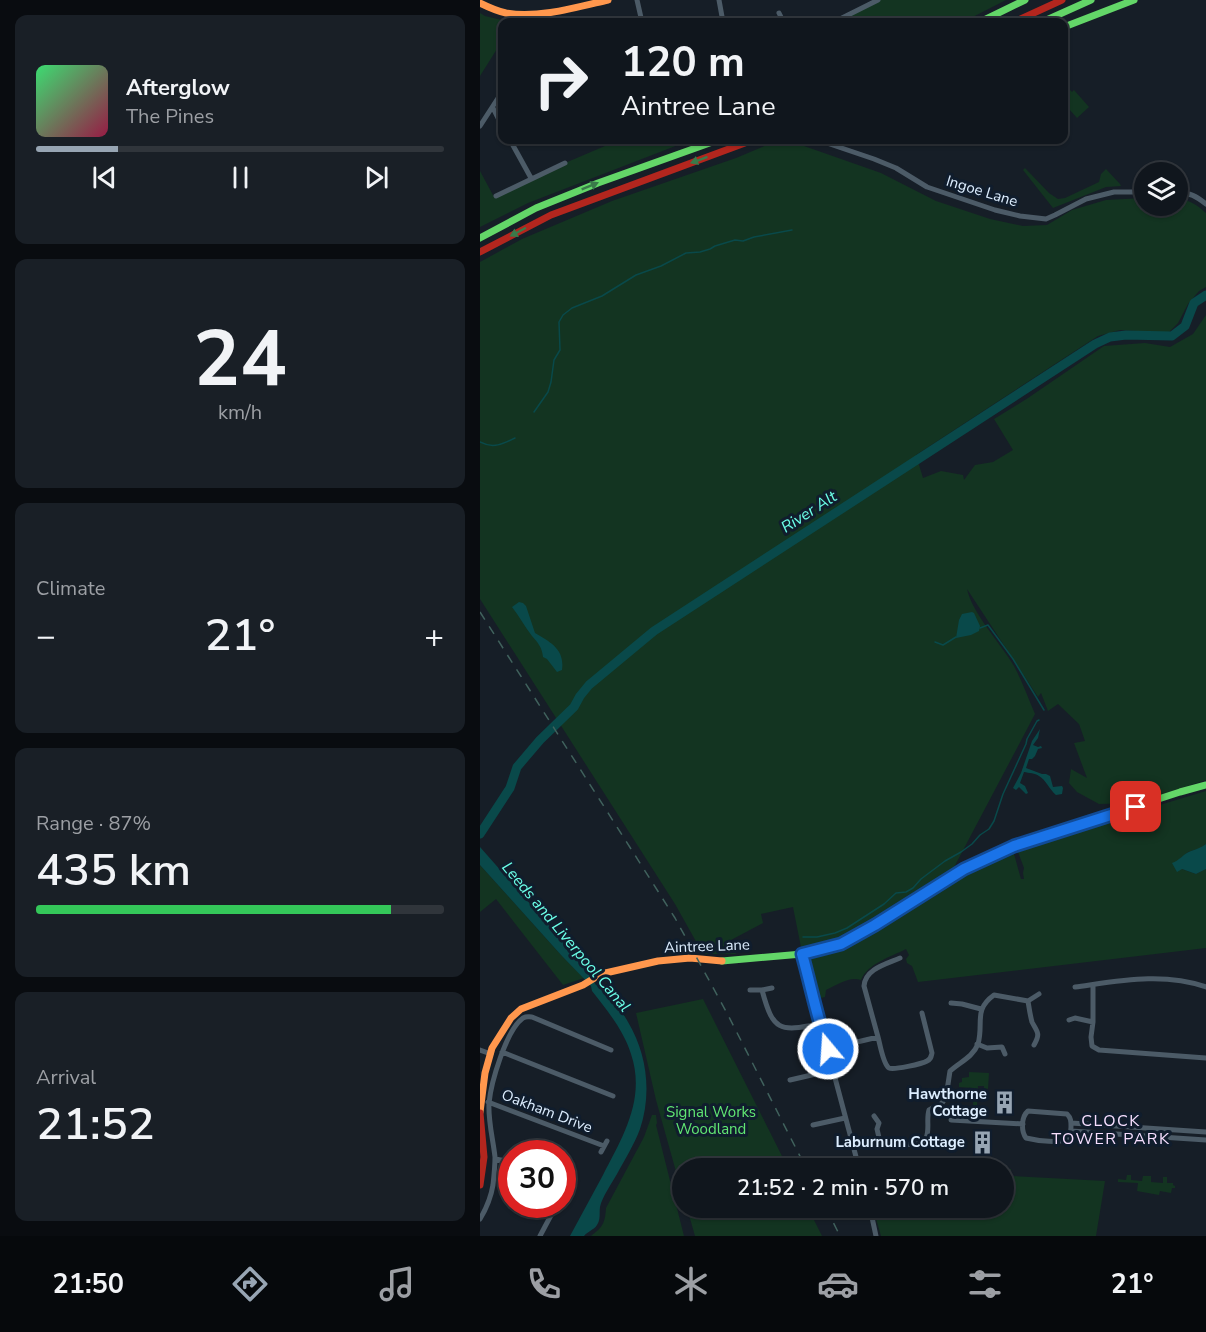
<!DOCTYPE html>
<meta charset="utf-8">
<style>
:root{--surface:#10161d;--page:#191f26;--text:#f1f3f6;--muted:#9c9fa4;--line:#30353b;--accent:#97a5b3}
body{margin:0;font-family:"Nunito Sans",sans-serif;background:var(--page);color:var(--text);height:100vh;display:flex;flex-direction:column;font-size:22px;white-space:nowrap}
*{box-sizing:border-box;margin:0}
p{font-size:20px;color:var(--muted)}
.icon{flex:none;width:33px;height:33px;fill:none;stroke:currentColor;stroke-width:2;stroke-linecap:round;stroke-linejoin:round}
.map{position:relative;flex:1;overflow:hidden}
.details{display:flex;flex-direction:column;gap:15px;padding:15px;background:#090c10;width:480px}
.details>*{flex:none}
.hud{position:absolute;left:18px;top:18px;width:570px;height:126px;border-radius:12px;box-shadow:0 2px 4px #0004,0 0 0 2px var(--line);background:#10161d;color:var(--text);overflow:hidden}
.tools{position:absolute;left:654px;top:162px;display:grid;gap:12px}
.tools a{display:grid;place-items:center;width:54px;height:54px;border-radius:50%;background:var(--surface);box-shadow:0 2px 4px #0004,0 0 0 2px var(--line);font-size:30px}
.speed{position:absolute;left:18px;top:1140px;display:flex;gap:12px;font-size:30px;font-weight:700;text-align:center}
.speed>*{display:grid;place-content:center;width:78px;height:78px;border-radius:50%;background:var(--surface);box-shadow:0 2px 4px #0004,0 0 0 2px var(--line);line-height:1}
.speed .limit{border:9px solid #d22;background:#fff;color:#111}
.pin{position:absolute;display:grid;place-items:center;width:51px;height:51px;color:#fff;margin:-26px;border-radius:12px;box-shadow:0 3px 9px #0006}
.me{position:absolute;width:66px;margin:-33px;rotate:342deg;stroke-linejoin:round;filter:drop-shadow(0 0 4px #0008)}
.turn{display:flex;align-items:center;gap:21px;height:126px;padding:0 24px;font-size:27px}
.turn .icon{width:78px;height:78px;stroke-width:2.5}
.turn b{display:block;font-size:42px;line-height:51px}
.big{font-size:45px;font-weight:600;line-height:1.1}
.details .tile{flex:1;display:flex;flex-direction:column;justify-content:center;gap:9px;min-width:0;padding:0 21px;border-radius:12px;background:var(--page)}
.details .dial{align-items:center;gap:0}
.dial b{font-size:78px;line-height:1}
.song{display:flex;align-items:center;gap:18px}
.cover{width:72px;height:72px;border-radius:9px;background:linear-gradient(135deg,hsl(140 70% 55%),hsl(340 70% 35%))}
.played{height:6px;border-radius:3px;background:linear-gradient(90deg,var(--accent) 20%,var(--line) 20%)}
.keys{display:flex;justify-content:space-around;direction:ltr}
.heat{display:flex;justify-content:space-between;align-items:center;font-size:33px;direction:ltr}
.charge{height:9px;border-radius:4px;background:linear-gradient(90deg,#34c759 87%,var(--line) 0)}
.trip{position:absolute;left:192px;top:1158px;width:342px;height:60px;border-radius:30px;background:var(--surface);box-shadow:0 2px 4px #0004,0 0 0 2px var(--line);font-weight:600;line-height:60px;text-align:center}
.menu{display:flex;height:96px;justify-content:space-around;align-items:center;background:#06090c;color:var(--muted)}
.menu .icon{width:42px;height:42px}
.menu .active{color:var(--accent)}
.menu b{font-size:27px;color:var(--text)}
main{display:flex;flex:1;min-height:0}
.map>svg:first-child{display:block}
.green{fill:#133421}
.water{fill:#09494a}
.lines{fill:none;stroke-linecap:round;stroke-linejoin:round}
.stream{stroke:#09494a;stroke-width:1.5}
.river{stroke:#09494a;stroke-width:9}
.street{stroke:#4c5b67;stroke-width:5}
.fast{stroke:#63d668;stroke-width:7}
.slow{stroke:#ff974d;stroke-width:7}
.jam{stroke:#b3261e;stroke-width:7}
.rail{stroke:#40625d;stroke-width:1.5;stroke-dasharray:9 8;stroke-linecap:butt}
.oneway{fill:#3a7a4a}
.route-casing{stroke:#114b97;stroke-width:15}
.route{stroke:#1a73e8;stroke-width:10}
.labels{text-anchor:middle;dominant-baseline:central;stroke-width:6;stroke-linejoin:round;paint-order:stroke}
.street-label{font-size:15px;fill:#def;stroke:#101d2d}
.poi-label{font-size:15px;font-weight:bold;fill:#def;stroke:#101d2d;text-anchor:end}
.park-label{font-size:15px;fill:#61e773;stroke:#101d2d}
.water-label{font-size:16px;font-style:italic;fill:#6bffe8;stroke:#101d2d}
.neighbourhood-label{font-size:16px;letter-spacing:1.5px;fill:#f7dfff;stroke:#101d2d}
</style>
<main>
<section class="details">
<div class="tile">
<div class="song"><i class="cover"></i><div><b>Afterglow</b><p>The Pines</p></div></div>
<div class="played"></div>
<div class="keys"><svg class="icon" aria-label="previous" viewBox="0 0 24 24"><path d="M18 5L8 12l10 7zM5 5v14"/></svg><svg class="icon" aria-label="pause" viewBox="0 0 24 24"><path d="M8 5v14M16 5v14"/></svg><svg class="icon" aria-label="next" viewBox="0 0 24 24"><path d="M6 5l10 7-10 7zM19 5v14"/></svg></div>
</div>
<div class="tile dial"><b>24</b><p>km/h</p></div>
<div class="tile"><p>Climate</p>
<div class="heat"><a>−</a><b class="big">21°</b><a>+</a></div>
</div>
<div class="tile"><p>Range · 87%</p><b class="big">435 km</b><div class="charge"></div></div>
<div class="tile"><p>Arrival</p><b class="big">21:52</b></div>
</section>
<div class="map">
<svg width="726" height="1236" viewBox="0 0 726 1236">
<rect width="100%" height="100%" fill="#161e27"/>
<path class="green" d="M399,0H526L483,22H355Z
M0,13L5,16L30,22H22V41L0,76Z
M588,88L592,92L594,90L609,107L597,118L589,109L584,108V92Z
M139,140H211L48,203L0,227V171L14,197L85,163Z
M299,140H307L401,173L456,201L510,219L543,226L567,225L592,210L626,200L664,198V206H698V199C710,200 717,205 726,213V287L719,291L708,304L698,323L688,333L640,330L618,336L436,455L443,478L461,471L483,475L484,480L495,465L513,462L533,450L514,419L548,398L624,346L665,343L690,347L713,334L726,315V780L655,803L619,804L597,792L589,783L591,769L607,778L594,743L605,741L599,724L578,704L568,711L561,693L558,697L487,589C492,613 521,644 534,666C542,681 548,698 555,714L471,873L407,913L357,941L321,947L313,907L281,914L283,923L251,940L256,954H223L195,904L0,599V262L42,239L132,201L256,158Z
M545,168L569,193L578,199L585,198L619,182L621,174L626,169L640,184L641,186L626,187L573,208L543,170Z
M726,791V844L721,848L708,852L695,863L702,869L716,874L726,869V948L438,982L432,966L427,963L426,959L429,955L426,949C411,957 388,963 381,980C369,976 357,985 346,990L345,997L337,999L326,956L354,949L385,935L387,936L386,934L463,884L507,861L530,850L534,854L541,879H544L543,873L544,868L538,852L561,841Z
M0,865L81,955L104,978L83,985L16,899L0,912Z
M223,999L308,1168H202V1193L176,1100L156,1013Z
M489,1072L509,1073L508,1089L504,1088V1086H498L497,1106H493L494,1088L479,1087V1083L482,1082V1078L489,1077Z
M172,1115H176L177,1123L176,1125L204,1236H111C123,1227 125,1223 126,1208L164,1137Z
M524,1169H531V1176L625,1181L616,1236H401L393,1208H524Z
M647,1175H651V1180L662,1181L663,1176H671V1182L683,1183V1177H687V1183H693V1185L695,1186V1188H692L691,1193L680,1191L679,1195L657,1191L658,1183L638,1182V1179L646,1180Z
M207,1208H328L342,1236H215Z"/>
<path class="water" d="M39,602L43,603L46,606L55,633C70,642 85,649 82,670L77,672L67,659L63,657C62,647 58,643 52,636C45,627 39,616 32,607Z
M492,612L494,613L500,626L499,631L491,635L476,638L479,620L482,614Z
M560,729L558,738L553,745L558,747L561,746L562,748L558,749L555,756L552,759H549L546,768L562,774H566L570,776L573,787L582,786L583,788L582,794L576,795C569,789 566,780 559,776C555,773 549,773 544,772L540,783L545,786L548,793L546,794L539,787L536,790L533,788L541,773L552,741Z
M726,844V869L716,874L702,869L697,872L692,863C699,861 703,854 711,851C716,849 721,848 726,844Z
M0,847L96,956L116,985L120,986C130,998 141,1009 148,1022C167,1054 172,1093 160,1129C154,1145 145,1159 137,1174C132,1183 122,1197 120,1207C119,1213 121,1219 117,1225C114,1230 108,1231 104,1236H90C101,1216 112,1195 123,1175C143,1136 166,1099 151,1054C144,1031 127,1010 112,991L111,986L81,955L0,865Z"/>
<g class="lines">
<path class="stream" d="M54,412L68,392L71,382L74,360L80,350L79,322L83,315L92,308L122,296L156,275L181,266L206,253L220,252L230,249L235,246L255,240L263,241L274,237L312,230
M0,442C13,449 23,444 35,438
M500,628L508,625L533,659L564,710
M455,642L463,645L476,637
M323,937H337L355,933L367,928L404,904L416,893L426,892L433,888L441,879L465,861L481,852L492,844L500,835L509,829L514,821L523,794L546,744L547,739L557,721L559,720"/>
<path class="river" d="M0,834L30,788L37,767L60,740L94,707L100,696L109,685L174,631L615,344L630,337L646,335L692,336L705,326L714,303L726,295"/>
<path class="street" d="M157,0L162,22
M239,0L243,22
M299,13L303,21L300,22
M354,22L398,0
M13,108L22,126
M0,126L22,92
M30,140L51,178
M338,140L394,159L416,168L447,187L515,210L540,216L566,219L575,215L606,199L634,192H664
M698,192C710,193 716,196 726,204
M16,196L85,163
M322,954L379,1168
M613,985V1022L611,1037L612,1046L619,1050L726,1058
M595,987C639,981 683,972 726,987
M292,988L282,990C293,1031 299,1032 339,1024
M270,990H282
M548,1001C549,1007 550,1015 552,1022C557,1032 561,1033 554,1045
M471,1003L482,1004L501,1009
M589,1020L595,1018L613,1022
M398,1037L384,986C385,969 406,964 420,958
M497,1044L507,1048L522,1047L525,1054
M348,1049L398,1037C400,1044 403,1064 409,1068C414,1070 442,1064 447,1061C451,1059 451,1057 452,1053L442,1013
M0,1050L11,1054
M22,1052L133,1096
M310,1080L353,1070
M8,1102L124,1146
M548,1111L587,1114C591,1118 591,1121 591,1127C591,1129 590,1135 589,1137C585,1145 554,1140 546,1138C541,1131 541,1117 548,1111Z
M394,1116L399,1123L397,1129L400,1142
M471,1120L543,1124
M591,1123L726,1132
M333,1125L365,1118
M591,1131L726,1140
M373,1148C382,1146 392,1143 401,1142C412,1142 440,1150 446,1138C450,1130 446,1119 449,1110L462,1103L466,1097L470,1071C480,1062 493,1057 498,1044C504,1023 493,1010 514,995L548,1001L559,994
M121,1152L127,1141
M15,1159L32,1162
M82,1183H84L82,1190
M390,1208L396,1236
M0,1219C6,1209 11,1197 13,1185C14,1176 15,1166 15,1157C13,1139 8,1121 9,1103C11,1083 26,1030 43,1018C47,1016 48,1017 52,1017L131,1050
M60,1236L77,1204"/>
<path class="fast" d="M500,22L545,0
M562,22L611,0
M584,27L654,0
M0,238L56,208L118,183L238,140
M242,961L322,954L361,944L395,925L484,869L534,846L700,792L726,785"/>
<path class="slow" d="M0,3C8,7 17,11 26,13C57,19 98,7 128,0
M0,1112L5,1073L12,1048L31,1018L41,1009L103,985L121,974L178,961L210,958L242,961"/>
<path class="jam" d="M534,22L582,0
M0,252L71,215L273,140
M0,1113L4,1157L0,1185"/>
<path class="rail" d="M0,612L195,918L248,1015L326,1168
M346,1208L360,1236"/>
</g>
<defs><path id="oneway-solid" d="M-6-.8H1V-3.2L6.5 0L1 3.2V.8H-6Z" transform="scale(1.5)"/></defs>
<g class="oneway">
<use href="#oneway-solid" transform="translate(219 160) rotate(160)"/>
<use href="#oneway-solid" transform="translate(110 186) rotate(-22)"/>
<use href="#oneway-solid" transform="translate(38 232) rotate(152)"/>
</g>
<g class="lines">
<defs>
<path id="route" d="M348,1049C337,1018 331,986 322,954L361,944L395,925L484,869L534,846L656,807"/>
</defs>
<use href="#route" class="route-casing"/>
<use href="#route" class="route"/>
</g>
<defs>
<symbol id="building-bare" viewBox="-9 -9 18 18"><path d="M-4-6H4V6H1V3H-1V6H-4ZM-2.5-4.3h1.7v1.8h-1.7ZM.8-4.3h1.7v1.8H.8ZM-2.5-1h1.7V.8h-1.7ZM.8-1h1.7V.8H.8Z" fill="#97a5b3" stroke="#101d2d" stroke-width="2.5" paint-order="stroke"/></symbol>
</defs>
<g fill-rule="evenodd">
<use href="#building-bare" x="508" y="1086" width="33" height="33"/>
<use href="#building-bare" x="486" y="1126" width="33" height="33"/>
</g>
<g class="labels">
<g class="street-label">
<text transform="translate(502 191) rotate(17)">Ingoe Lane</text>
<text transform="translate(227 946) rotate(-2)">Aintree Lane</text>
<text transform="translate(67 1111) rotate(21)">Oakham Drive</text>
</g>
<g class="poi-label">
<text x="507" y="1094">Hawthorne<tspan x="507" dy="17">Cottage</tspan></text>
<text x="485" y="1142">Laburnum Cottage</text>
</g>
<g class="park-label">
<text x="231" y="1112">Signal Works<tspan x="231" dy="17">Woodland</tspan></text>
</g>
<g class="water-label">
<text transform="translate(329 512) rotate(-33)">River Alt</text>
<text transform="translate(86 937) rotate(50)">Leeds and Liverpool Canal</text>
</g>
<g class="neighbourhood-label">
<text x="631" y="1121">CLOCK<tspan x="631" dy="18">TOWER PARK</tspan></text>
</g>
</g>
</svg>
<div class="tools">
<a><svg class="icon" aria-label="layers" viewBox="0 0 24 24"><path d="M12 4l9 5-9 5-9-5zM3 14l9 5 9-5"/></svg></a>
</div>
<div class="speed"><div class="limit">30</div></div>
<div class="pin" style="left:656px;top:807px;background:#d93025"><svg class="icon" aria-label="arrive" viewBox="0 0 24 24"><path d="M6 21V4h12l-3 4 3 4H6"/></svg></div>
<svg class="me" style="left:348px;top:1049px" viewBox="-20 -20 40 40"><circle r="17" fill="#1a73e8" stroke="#fff" stroke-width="3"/><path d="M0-11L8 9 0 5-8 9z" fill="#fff"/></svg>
<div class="trip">21:52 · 2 min · 570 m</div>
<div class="hud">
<div class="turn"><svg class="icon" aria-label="right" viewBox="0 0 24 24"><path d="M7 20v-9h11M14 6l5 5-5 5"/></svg><div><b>120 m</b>Aintree Lane</div></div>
</div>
</div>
</main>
<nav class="menu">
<b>21:50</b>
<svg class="icon active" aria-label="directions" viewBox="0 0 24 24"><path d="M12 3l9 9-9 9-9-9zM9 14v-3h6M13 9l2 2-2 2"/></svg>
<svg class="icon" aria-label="music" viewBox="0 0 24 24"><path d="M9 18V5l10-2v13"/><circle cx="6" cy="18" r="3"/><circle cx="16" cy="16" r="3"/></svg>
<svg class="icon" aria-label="phone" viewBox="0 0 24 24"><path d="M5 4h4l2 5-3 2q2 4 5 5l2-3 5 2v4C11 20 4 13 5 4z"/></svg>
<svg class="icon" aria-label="climate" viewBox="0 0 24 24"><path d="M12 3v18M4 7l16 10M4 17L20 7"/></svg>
<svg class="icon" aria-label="car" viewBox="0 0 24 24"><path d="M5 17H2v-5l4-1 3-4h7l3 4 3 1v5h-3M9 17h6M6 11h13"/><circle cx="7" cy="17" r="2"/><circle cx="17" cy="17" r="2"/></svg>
<svg class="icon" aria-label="filters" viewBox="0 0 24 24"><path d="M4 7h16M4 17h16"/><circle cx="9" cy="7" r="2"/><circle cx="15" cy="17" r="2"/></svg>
<b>21°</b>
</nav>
